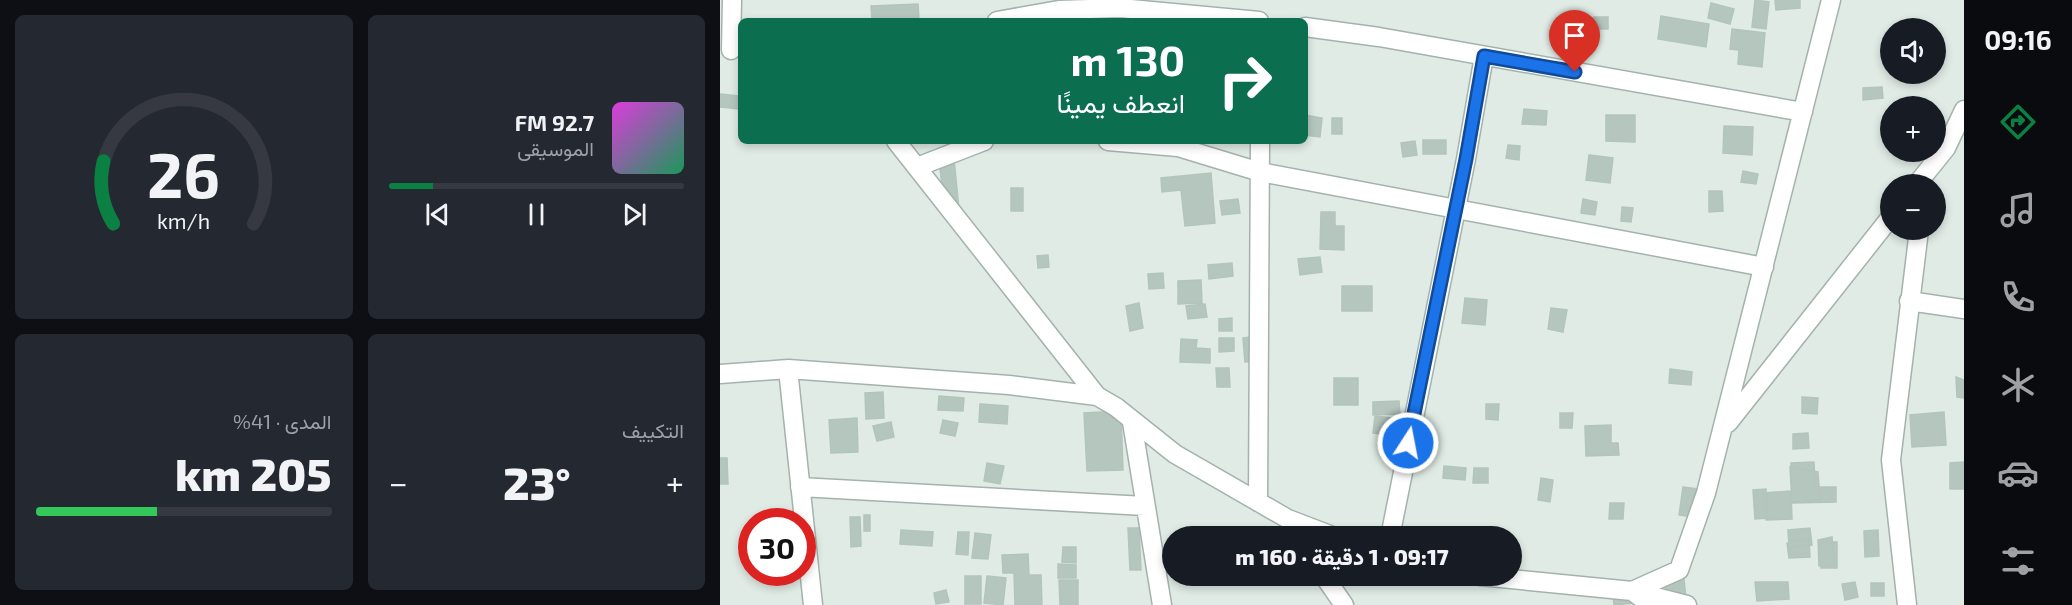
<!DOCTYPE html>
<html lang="ar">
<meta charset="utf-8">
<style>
:root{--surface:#171b24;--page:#242831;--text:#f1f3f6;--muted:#9ea1a6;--line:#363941;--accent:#0b8043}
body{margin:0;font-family:"Exo 2",Vazirmatn,sans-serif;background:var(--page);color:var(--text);direction:rtl;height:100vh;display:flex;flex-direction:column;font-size:22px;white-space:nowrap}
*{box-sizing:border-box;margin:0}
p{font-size:20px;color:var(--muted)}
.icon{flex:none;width:33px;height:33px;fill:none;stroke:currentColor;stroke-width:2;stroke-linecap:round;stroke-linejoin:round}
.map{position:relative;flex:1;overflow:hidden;direction:ltr}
.sheet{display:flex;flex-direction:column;gap:15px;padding:15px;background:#0d0f14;width:720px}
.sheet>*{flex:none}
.banner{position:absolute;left:18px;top:18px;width:570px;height:126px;border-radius:9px;box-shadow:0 3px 9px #0003;direction:rtl;background:#0b6e4f;color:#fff;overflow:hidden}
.fabs{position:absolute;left:1160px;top:18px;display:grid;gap:12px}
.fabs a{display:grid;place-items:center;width:66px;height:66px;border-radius:50%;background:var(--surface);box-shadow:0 3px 9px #0003;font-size:30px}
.speed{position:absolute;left:18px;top:508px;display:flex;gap:12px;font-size:30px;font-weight:700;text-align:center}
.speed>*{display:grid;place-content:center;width:78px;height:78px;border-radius:50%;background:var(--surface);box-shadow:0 3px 9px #0003;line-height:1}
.speed .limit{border:9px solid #d22;background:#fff;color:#111}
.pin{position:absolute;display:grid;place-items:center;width:51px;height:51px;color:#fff;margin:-62px -26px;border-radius:50% 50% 50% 0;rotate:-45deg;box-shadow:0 0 6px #0007}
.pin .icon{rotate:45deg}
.me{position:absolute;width:66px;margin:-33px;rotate:11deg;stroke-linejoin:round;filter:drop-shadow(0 0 4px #0008)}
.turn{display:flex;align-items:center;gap:21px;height:126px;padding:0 24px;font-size:27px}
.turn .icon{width:78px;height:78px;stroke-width:2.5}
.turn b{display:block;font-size:42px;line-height:51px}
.big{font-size:45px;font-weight:800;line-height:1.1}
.sheet .card{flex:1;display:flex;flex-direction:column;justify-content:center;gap:9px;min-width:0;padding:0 21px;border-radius:9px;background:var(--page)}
.sheet .dial{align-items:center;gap:0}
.dial svg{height:156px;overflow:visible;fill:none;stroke:var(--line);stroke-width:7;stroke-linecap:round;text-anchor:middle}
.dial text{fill:var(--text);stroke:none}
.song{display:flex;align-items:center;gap:18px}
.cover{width:72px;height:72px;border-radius:9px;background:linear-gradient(135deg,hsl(300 70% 55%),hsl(150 70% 35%))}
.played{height:6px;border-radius:3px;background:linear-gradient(90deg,var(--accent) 15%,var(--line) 15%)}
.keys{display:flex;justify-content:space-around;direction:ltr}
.heat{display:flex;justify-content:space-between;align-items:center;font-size:33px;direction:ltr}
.charge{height:9px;border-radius:4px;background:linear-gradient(90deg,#34c759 41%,var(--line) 0)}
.sheet .tiles{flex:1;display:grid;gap:15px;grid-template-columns:repeat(2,1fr)}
.trip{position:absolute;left:442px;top:526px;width:360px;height:60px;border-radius:30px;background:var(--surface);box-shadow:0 3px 9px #0003;font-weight:800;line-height:60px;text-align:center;direction:rtl}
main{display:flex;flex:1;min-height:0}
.tabs{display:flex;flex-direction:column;width:108px;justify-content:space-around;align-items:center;background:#090b0e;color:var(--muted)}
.tabs .icon{width:42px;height:42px}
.tabs .active{color:var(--accent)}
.tabs b{font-size:27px;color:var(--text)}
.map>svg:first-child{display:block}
.building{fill:#b5c6be;stroke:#b2c5bc;stroke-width:1.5}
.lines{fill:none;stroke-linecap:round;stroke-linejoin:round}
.street-casing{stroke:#a3b3ac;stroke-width:21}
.street{stroke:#fff;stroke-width:18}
.route-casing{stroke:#114b97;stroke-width:15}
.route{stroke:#1a73e8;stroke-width:10}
</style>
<main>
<nav class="tabs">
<b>09:16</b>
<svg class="icon active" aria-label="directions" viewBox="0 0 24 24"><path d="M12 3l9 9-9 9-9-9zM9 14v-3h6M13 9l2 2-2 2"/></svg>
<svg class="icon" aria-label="music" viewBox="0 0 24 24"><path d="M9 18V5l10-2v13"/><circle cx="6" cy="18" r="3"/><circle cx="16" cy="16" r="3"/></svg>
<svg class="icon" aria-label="phone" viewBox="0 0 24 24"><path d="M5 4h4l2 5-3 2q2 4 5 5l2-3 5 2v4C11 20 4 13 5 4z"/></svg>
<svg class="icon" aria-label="climate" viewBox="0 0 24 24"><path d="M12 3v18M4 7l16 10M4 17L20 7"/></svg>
<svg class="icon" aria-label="car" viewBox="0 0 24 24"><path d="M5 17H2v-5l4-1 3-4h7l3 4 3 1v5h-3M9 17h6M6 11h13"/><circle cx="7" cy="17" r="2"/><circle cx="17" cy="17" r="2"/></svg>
<svg class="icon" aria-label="filters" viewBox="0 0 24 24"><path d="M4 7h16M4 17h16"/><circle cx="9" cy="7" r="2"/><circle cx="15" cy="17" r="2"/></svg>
</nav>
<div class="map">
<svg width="1244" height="605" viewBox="0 0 1244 605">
<rect width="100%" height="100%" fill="#e0ebe5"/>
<path class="building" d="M1035,0L1049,2L1046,29L1032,27Z
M1055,0H1080V8L1056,10Z
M991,3L1014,9L1010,24L988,18Z
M198,4L199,20L152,21L151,6Z
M941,16L989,24L986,47L938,39Z
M874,17H888V29H874Z
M1012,29L1045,33L1042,67L1018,64L1019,50L1010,49Z
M1162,87L1163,98L1143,100V88Z
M0,94L19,96L18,109L0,107Z
M804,109L827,111L826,125L802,124Z
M585,115L602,118L600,137L585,135Z
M886,115H915V142L886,141Z
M612,118H622V134H612Z
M1004,126L1033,127L1032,155L1003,153Z
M703,140H726V154H703Z
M695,141L697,155L683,157L681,143Z
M788,145L800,146L799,160L786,158Z
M869,155L893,158L890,183L866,180Z
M234,159L239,209L225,210L219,161Z
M1023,171L1038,174L1036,184L1021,182Z
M491,173L495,223L465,226L461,190L442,192L441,178Z
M291,188H303V211H291Z
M989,191H1002L1003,211L989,212Z
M518,199L520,213L502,215L500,201Z
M863,199L877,202L875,215L861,213Z
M902,207L913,208L911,222L901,221Z
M601,212H615V226H624V250L600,249Z
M328,255L329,267L318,268L317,256Z
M600,257L602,272L580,275L578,259Z
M512,263L513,276L489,279L488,265Z
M443,273L444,288L429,289L428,274Z
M481,280L482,303L458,304V281Z
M622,286H652V311H622Z
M745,298L767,300L765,325L742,323Z
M419,303L423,328L410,331L406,306Z
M485,304L487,317L468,319L466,306Z
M831,308L847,310L843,332L828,329Z
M512,318V331H499V319Z
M540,336L542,361L525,362L523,338Z
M499,338H514V351L499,352Z
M461,339L477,340L476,348L490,349V363L460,362Z
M496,368H509L510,387H497Z
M950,369L972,372L971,385L949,383Z
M1236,377L1244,380V398L1237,397Z
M614,378H638V405H614Z
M163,392L164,418L146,419L145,393Z
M219,396L244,398L243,411L218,410Z
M1082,397L1098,398L1097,414L1082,413Z
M679,401L680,414L653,415V402Z
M260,404L288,406L287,424L259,422Z
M766,404H779L778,420L766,419Z
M401,411L403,470L367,471L364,413Z
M1224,412L1226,445L1192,447L1190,415Z
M840,413H853L852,428H840Z
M655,416L672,418L671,435L653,433Z
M137,418L138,452L111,453L109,420Z
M223,420L238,423L235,436L220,433Z
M171,422L174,437L157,441L153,426Z
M891,425V443H898L899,455L866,456L865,426Z
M1088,433L1089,448L1073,449V434Z
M0,458H7L8,484H0Z
M1094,462L1095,487H1116V502L1072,503L1071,463Z
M1244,462V489H1230V463Z
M267,463L284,466L280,484L264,481Z
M724,466L746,468L745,480L723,478Z
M1070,467L1098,472L1100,500L1072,502Z
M754,468H768V483H753Z
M821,478L833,480L830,502L818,500Z
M963,487L986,490L982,519L959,515Z
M1046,489L1048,518L1035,519L1033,490Z
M1071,491L1072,519L1046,520L1044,493Z
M890,503H904L903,519H889Z
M144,515H150V531H144Z
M130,517H140L141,546L131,547Z
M408,528H419L421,570H410Z
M1090,528L1092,545L1069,547L1068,530Z
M181,530L213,532L212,546L180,544Z
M1158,530L1159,556L1145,557L1144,531Z
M238,532H249L248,555L236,554Z
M255,533L271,535L268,559L252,558Z
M1112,537L1114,565L1099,566L1098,540Z
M1089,538L1090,557L1069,558L1067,543Z
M1101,542H1117V568H1101Z
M343,547H356V563L342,562Z
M308,554L309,575H321L322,605H295L294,573H283L282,555Z
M338,564L356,565V578H338Z
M245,576H261V604H245Z
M267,576L286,578L283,605L264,603Z
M964,579L966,598L894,605L892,586Z
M339,580H358V605H340Z
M1035,582H1068L1069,599L1037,601Z
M1135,582L1138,597L1125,600L1122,584Z
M1151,583H1164V596H1151Z
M226,590L229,602L216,604L214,593Z"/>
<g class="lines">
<defs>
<path id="street" d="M277,21L339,10L400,8L539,21
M585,27L659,37L1083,112
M11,50L12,0
M176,141L377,396L396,407L455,454L568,519L615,537
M388,141L458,147L540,172L1044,267
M197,167L264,141
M1197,184L1226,148L1244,110
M1189,301L1244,309
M68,369L93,605
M0,374L68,369L289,385L377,396
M412,422L442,605
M1008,423L1170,218
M80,487L425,506
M538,502L540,141
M670,537L746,159L764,56
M604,576L624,605
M760,576L912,591L967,605
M931,605L912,591L959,570L986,493L1111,0
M1187,605L1171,460L1199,230"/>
</defs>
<use href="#street" class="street-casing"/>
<use href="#street" class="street"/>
</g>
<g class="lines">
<defs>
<path id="route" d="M688,443L746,159L764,56L855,72"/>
</defs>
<use href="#route" class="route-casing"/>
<use href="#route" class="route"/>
</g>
</svg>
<div class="fabs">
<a><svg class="icon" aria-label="sound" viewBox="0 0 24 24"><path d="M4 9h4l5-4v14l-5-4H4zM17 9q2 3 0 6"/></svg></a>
<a>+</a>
<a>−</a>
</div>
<div class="speed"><div class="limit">30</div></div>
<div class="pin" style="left:855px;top:72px;background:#d93025"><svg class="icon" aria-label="arrive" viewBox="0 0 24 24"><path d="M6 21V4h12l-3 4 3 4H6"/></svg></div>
<svg class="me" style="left:688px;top:443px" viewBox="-20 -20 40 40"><circle r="17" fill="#1a73e8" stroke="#fff" stroke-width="3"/><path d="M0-11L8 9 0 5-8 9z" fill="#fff"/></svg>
<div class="trip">09:17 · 1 دقيقة · 160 m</div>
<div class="banner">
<div class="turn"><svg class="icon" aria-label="right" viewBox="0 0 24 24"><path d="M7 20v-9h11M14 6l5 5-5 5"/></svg><div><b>130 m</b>انعطف يمينًا</div></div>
</div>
</div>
<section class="sheet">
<div class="tiles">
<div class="card">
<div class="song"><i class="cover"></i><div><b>92.7 FM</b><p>الموسيقى</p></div></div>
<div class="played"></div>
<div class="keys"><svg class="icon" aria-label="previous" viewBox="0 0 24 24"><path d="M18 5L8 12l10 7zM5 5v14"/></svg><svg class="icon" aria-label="pause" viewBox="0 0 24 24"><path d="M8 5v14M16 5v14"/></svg><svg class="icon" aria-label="next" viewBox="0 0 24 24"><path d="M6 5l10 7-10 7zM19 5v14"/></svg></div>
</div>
<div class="card dial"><svg viewBox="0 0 100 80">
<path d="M14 69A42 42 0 1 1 86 69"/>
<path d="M14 69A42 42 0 0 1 9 37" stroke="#0b8043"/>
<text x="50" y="56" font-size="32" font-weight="700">26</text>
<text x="50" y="72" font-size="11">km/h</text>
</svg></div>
<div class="card"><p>التكييف</p>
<div class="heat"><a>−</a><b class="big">23°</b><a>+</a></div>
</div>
<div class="card"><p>المدى · 41%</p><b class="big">205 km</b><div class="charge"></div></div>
</div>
</section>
</main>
